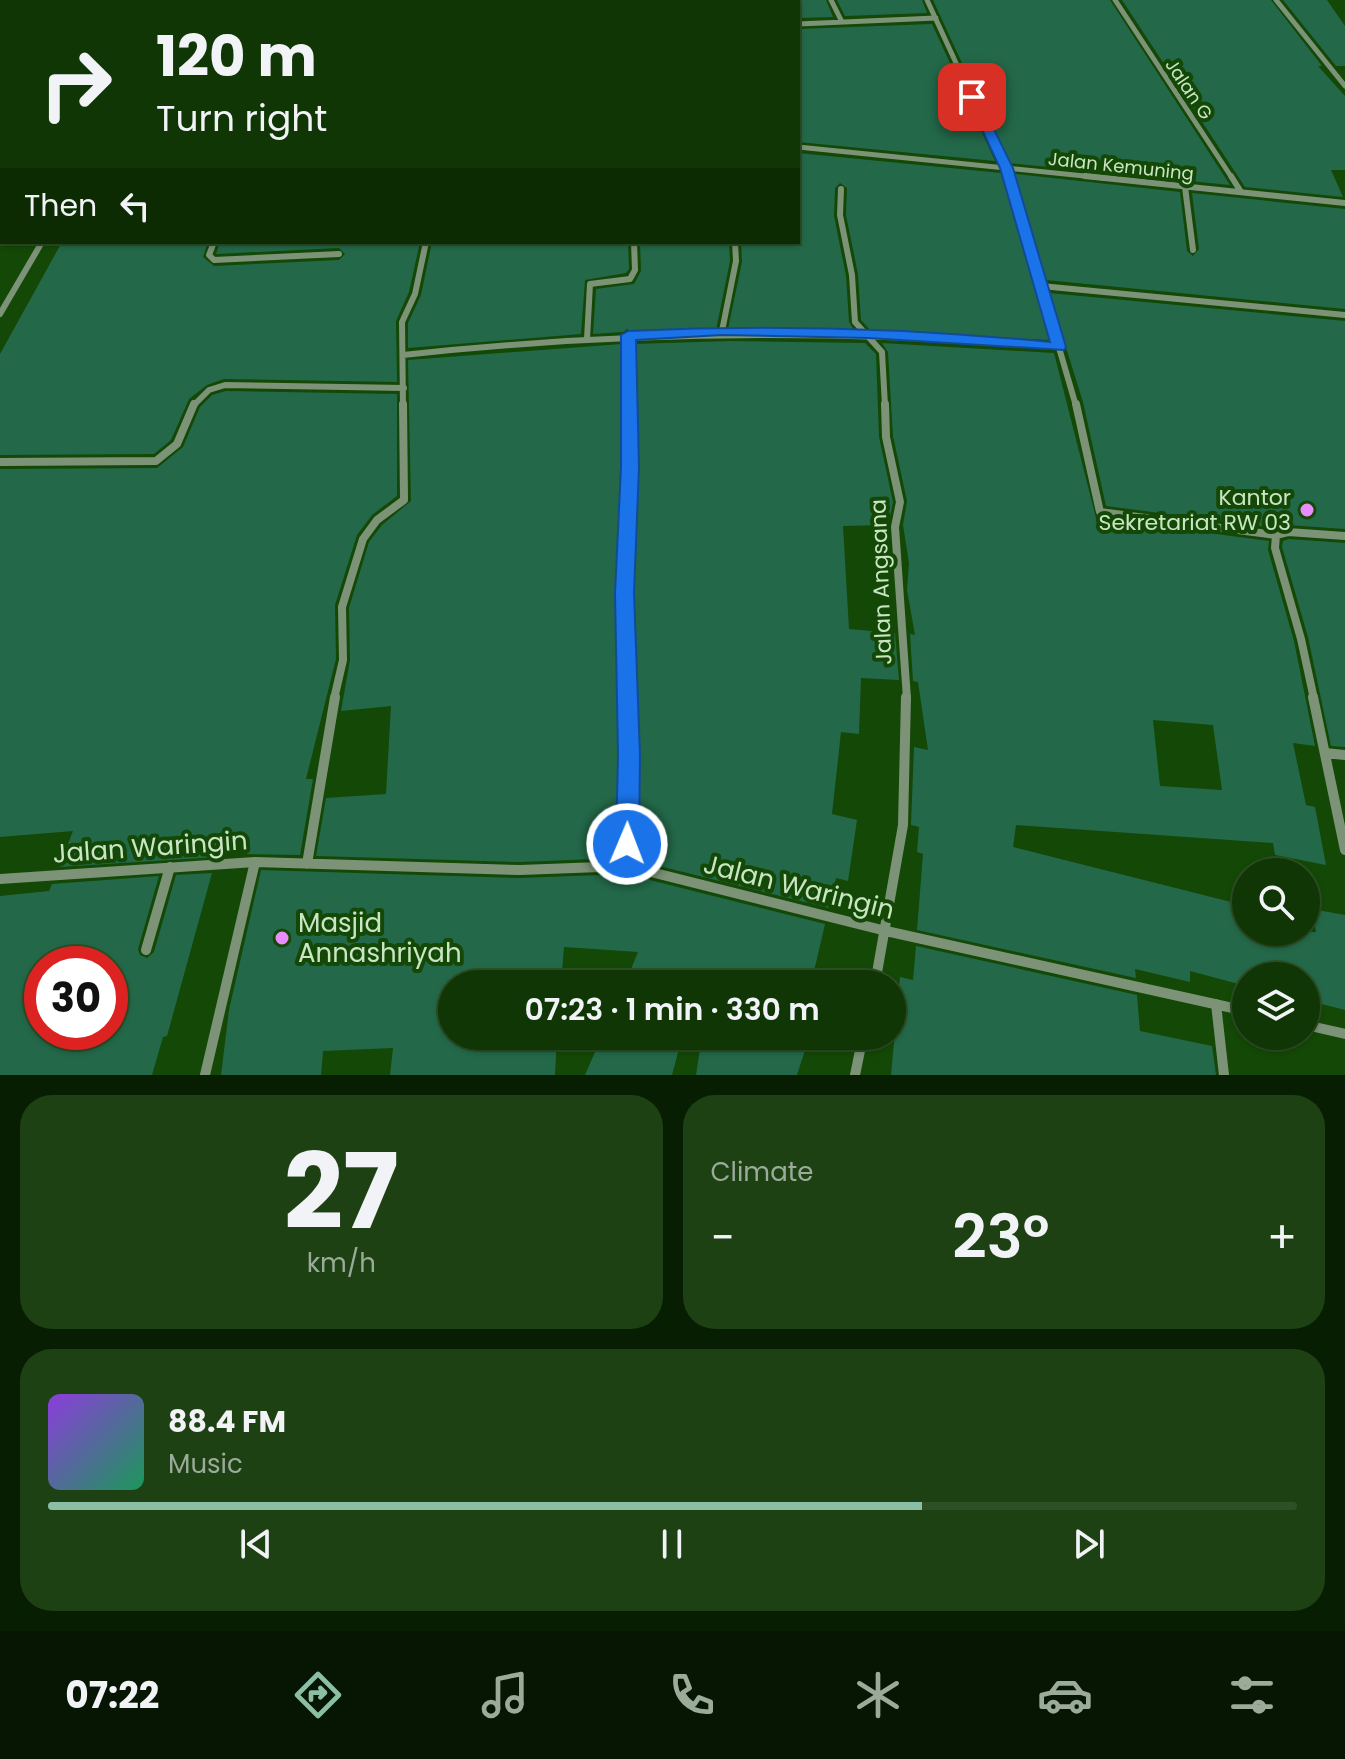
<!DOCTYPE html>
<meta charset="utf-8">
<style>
:root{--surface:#0f3604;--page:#1d4113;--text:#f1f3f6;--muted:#9bab9a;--line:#2f5026;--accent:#8abfa5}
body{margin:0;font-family:Poppins,sans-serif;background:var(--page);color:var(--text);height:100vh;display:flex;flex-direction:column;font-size:30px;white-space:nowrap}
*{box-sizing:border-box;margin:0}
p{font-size:26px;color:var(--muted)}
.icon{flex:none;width:44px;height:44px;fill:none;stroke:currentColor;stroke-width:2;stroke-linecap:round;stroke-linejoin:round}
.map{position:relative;height:1075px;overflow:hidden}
.drawer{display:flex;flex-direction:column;gap:20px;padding:20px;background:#081e02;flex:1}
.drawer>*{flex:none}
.guide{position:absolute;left:0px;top:0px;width:800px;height:244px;box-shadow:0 2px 6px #0004,0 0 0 2px var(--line);background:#0f3604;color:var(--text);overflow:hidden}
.controls{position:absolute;left:1232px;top:858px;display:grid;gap:16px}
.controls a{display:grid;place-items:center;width:88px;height:88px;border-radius:50%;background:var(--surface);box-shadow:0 2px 6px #0004,0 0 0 2px var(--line);font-size:40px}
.speed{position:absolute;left:24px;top:946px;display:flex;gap:16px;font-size:40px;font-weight:700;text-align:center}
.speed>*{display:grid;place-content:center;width:104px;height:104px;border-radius:50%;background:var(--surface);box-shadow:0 2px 6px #0004,0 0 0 2px var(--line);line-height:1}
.speed .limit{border:12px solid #d22;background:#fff;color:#111}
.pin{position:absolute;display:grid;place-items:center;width:68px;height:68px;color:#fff;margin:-34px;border-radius:16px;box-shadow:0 4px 12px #0006}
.me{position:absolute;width:88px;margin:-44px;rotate:1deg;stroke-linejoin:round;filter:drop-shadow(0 0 6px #0008)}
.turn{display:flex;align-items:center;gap:28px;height:168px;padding:0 24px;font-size:36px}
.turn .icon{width:104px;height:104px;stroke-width:2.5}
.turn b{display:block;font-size:56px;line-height:68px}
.then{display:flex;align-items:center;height:76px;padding:0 24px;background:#0003;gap:16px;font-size:30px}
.big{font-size:60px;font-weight:600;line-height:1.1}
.drawer .widget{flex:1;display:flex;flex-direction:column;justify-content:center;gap:12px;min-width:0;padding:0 28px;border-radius:32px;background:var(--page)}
.drawer .dial{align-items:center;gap:0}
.dial b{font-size:104px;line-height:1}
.song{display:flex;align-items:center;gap:24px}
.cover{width:96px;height:96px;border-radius:12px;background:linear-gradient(135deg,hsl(270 70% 55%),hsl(150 70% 35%))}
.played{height:8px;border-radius:4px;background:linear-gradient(90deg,var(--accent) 70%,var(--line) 70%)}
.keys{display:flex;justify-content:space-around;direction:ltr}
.heat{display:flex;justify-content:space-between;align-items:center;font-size:44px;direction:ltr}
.drawer .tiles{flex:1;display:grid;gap:20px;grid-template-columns:1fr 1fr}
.widget:last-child{grid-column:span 2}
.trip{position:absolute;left:438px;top:970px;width:468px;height:80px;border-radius:40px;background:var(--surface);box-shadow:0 2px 6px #0004,0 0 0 2px var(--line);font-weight:600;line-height:80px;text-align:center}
.tabs{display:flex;height:128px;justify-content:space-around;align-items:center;background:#061602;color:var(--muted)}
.tabs .icon{width:56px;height:56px}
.tabs .selected{color:var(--accent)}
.tabs b{font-size:36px;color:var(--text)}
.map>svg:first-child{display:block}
.building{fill:#236949;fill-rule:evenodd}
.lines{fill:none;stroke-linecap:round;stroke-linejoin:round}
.minor-far3{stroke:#7c9377;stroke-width:5}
.minor-far2{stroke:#7c9377;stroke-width:6}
.minor-far1{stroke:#7c9377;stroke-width:8}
.minor{stroke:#7c9377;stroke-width:10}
.route{fill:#1a73e8;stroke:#114b97;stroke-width:2}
.poi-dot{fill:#e98dfe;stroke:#144806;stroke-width:3}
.labels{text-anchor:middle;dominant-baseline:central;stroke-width:8;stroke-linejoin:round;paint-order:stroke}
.far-street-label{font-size:18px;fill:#c9e5c3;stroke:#144806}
.poi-label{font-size:22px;fill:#c9e5c3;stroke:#144806;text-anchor:end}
.street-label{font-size:22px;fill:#c9e5c3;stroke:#144806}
.near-street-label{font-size:26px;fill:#c9e5c3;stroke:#144806}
.near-poi-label{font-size:26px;fill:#c9e5c3;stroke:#144806;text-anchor:start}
</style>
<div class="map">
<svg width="1345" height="1075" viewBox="0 0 1345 1075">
<rect width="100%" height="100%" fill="#144806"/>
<path class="building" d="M798,0H826L833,17L798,18Z
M837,0H922L927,13L845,16Z
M933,0H1110L1230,185L1008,163Z
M1122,0H1271L1322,66H1318L1345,96V170H1331L1343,197L1245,187Z
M1283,0H1327L1345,26V66H1336Z
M932,24L995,161L798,142V29Z
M798,153L1001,173L1051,340L871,331L861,320L858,274L846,215L847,188L840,183L835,188L834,216L846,276L849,322L854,330L728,329L742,262L741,242H801L798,228Z
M1015,174L1180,192L1187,251L1193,256L1199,249L1192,193L1345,209V309L1046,280Z
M62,242H122L121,246L208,242L203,257L214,266L339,260L345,254L339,248L216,254L220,242H420L409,292L396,321L397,382L224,379L207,385L189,399L171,440L154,454L0,455V354Z
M432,242H628L629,269L626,273L585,280L581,334L408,348V323L421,295Z
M640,242H729L730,261L716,330L633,332L627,329L623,332L593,334L596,289L634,284L641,271Z
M1049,293L1345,321V529L1288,525L1276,528L1106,506L1083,402Z
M731,341L865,343L876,354L879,437L893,502L888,525L843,526L849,629L895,633L899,680L861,678L859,734L841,732L832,814L857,820L848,881L836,878L829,908L635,860L636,697L632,593L634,344Z
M882,343L1054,353L1096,518L1269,541L1268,550L1294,641L1315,746L1293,743L1306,805L1315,807L1326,865L1275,855L1273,843L1016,825L1013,847L1243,905L1244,932H1316L1312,909L1345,915V1010L1306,1000V976H1246V986L1190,971V982L1135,969L1136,978L917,930L923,854L917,852L919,827L911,825L914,747L928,750L918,682L913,681L910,634L915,635L907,590L909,563L903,525L907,501L893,436L888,352ZM1153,720L1213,725L1222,790L1160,786Z
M622,344L618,593L621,694L619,858L520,862L316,856L326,798L386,794L391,706L341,711L350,660L349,608L369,542L382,525L411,501L408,360Z
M226,391L397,394V496L372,515L357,535L335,605L336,659L306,779H313L300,855L247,854L248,846L221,841L217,857L59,867L73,831L0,837V469L157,468L183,447L200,407L212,395Z
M1289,539L1345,543V747L1331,746L1308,637L1282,547L1283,541Z
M261,870L520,878L626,874L825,924L811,984H625L638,952L564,947L561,984H452V1036H557L555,1075H390L393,1048L323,1051L321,1075H221L229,1010Z
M212,873L167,1036L163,1037L152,1075H0V896L49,891L52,884L159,876L138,949L140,955L147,958L154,952L176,875ZM110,960V1032H42V963Z
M916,946L1137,995L1140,1031L1212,1046L1216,1075H891L900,977L913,980Z
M602,1036H650L680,1045L672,1075H585Z
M702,1036H778L806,1047L797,1075H696Z"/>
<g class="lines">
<path class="minor-far3" d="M831,0L841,20
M927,0L1009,178
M1115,0L1232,178
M1276,0L1345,86
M488,2L495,0
M798,24L936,18
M798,147L1104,178"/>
<path class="minor-far2" d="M1009,176L1076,406
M1085,176L1345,203
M1231,176L1241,192
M1185,187L1193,250
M841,189L840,215L852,275L855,322L882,352L885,406
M214,242L209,255L214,260L339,254
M1041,286L1345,315
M0,314L42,242
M722,331L736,261L735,242
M628,335L629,406
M587,339L590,284L630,279L635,270L634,242
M403,355C622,331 839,329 1059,347
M193,406L209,390L225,385L404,388
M403,406L402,322L415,294L426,242"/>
<path class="minor-far1" d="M885,404L886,437L900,502L895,527L907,699
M1076,404L1100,512L1276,535L1288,532L1345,536
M0,462L156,461L177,444L194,404
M1276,535L1275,548L1301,639L1314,699
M334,699L343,660L342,607L363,539L377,520L404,500L403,404
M628,699L625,593L629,404"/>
<path class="minor" d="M1313,697L1345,850
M1325,753L1345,755
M307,864L335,697
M627,866L628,697
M0,879L255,862L520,870L627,866L886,931L1246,1011
M146,950L170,867
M875,984L903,825L906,697
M1216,1004L1224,1075
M1306,1025L1345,1034
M205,1075L255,862
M855,1075L863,1036"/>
</g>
<path class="route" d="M972,94L978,97L1013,168L1066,347L1064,350L868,338L722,335L636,340L639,467L634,593L640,755L639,844L635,852L627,855L619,852L616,844L618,755L615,593L621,467V335L628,331C769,324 909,328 1050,342L1000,168L967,97Z"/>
<g class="poi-dot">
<circle cx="1307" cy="510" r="8"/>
<circle cx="282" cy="938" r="8"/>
</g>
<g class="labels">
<g class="far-street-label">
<text transform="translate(1189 89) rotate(56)">Jalan G</text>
<text transform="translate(1121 166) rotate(6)">Jalan Kemuning</text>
</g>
<g class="poi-label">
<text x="1291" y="497">Kantor<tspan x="1291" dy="25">Sekretariat RW 03</tspan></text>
</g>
<g class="street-label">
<text transform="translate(881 582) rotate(-92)">Jalan Angsana</text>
</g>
<g class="near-street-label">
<text transform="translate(150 847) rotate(-4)">Jalan Waringin</text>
<text transform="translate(799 887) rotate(14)">Jalan Waringin</text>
</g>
<g class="near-poi-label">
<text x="298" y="923">Masjid<tspan x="298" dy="30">Annashriyah</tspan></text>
</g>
</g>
</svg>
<div class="controls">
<a><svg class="icon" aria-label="search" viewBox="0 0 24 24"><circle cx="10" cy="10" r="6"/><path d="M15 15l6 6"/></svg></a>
<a><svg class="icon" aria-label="layers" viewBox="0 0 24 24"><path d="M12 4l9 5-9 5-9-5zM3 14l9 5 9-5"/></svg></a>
</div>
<div class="speed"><div class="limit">30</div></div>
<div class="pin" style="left:972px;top:97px;background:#d93025"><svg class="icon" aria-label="arrive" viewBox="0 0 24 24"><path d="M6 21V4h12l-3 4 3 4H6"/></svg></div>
<svg class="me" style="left:627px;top:844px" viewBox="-20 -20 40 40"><circle r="17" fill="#1a73e8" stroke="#fff" stroke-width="3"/><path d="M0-11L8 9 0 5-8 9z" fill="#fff"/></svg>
<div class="trip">07:23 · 1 min · 330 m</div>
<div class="guide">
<div class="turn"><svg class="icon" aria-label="right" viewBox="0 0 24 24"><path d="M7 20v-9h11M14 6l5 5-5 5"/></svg><div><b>120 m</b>Turn right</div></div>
<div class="then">Then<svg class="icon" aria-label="left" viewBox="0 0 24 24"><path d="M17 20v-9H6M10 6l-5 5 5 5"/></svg></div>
</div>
</div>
<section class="drawer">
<div class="tiles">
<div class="widget dial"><b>27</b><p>km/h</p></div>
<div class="widget"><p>Climate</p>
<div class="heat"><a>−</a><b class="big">23°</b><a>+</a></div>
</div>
<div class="widget">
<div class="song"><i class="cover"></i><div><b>88.4 FM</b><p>Music</p></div></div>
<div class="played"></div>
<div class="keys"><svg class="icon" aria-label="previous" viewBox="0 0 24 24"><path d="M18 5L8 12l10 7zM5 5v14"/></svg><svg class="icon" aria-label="pause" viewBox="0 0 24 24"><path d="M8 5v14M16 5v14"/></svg><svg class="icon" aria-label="next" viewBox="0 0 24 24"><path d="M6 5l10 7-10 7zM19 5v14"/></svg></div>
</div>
</div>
</section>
<nav class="tabs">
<b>07:22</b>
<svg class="icon selected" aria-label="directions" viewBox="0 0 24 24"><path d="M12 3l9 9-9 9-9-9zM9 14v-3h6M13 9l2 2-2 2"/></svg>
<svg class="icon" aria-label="music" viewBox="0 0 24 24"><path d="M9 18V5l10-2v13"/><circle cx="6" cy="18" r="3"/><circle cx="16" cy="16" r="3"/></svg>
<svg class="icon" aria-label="phone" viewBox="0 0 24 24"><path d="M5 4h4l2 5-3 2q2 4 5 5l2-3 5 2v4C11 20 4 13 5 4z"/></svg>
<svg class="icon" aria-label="climate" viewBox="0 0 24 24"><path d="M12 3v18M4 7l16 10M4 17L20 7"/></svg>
<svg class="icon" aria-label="car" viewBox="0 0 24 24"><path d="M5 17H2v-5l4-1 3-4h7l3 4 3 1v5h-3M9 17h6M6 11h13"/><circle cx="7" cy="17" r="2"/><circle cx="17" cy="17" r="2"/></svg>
<svg class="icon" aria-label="filters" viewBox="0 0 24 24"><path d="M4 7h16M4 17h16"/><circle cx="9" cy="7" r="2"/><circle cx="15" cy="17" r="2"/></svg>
</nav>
